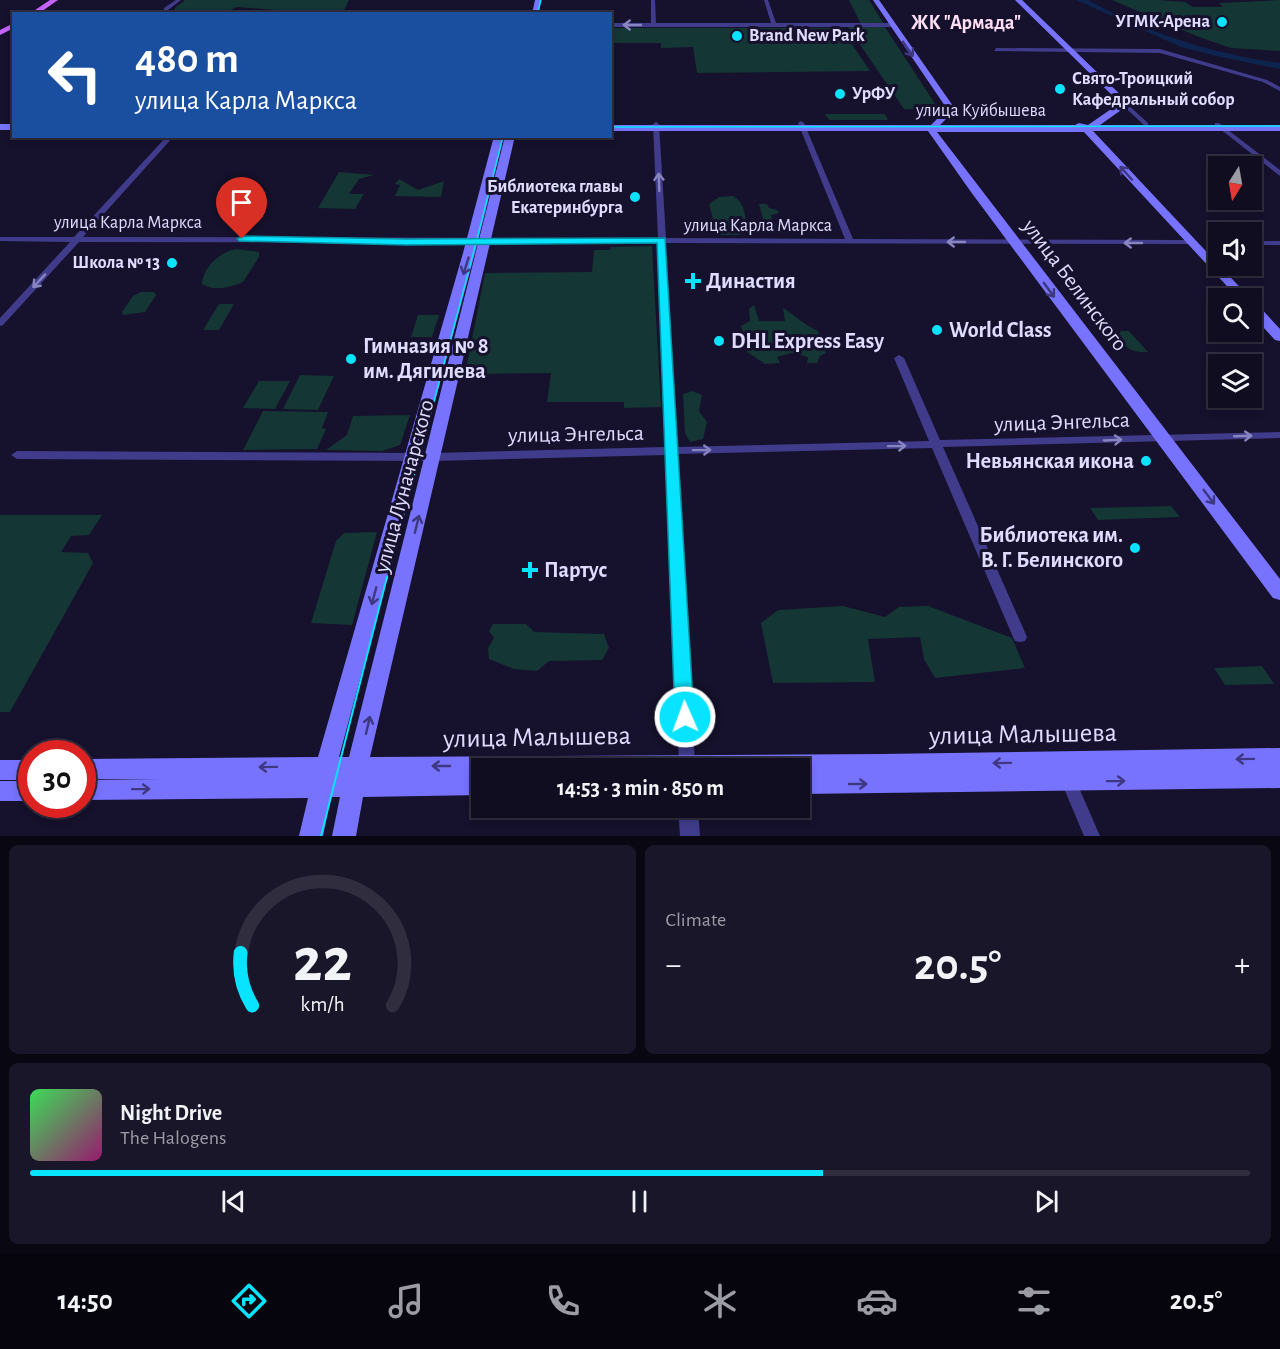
<!DOCTYPE html>
<meta charset="utf-8">
<style>
:root{--surface:#100d21;--page:#19162a;--text:#f1f3f6;--muted:#9c9ca5;--line:#302d3f;--accent:#08e4ff}
body{margin:0;font-family:"Alegreya Sans",sans-serif;background:var(--page);color:var(--text);height:100vh;display:flex;flex-direction:column;font-size:22px;white-space:nowrap}
*{box-sizing:border-box;margin:0}
p{font-size:20px;color:var(--muted)}
.icon{flex:none;width:33px;height:33px;fill:none;stroke:currentColor;stroke-width:2;stroke-linecap:round;stroke-linejoin:round}
.map{position:relative;height:836px;overflow:hidden}
.drawer{display:flex;flex-direction:column;gap:9px;padding:9px;background:#090712;flex:1}
.drawer>*{flex:none}
.top-card{position:absolute;left:12px;top:12px;width:600px;height:126px;border-radius:0px;box-shadow:0 3px 9px #0003,0 0 0 2px var(--line);background:#1a4fa0;color:#fff;overflow:hidden}
.needle{width:39px;rotate:191deg}
.tools{position:absolute;left:1208px;top:156px;display:grid;gap:12px}
.tools a{display:grid;place-items:center;width:54px;height:54px;border-radius:0px;background:var(--surface);box-shadow:0 3px 9px #0003,0 0 0 2px var(--line);font-size:30px}
.speed{position:absolute;left:18px;top:740px;display:flex;gap:12px;font-size:30px;font-weight:700;text-align:center}
.speed>*{display:grid;place-content:center;width:78px;height:78px;border-radius:50%;background:var(--surface);box-shadow:0 3px 9px #0003,0 0 0 2px var(--line);line-height:1}
.speed .limit{border:9px solid #d22;background:#fff;color:#111}
.pin{position:absolute;display:grid;place-items:center;width:51px;height:51px;color:#fff;margin:-62px -26px;border-radius:50% 50% 50% 0;rotate:-45deg;box-shadow:0 0 6px #0007}
.pin .icon{rotate:45deg}
.me{position:absolute;width:66px;margin:-33px;rotate:358deg;stroke-linejoin:round;filter:drop-shadow(0 0 4px #0008)}
.turn{display:flex;align-items:center;gap:21px;height:126px;padding:0 24px;font-size:27px}
.turn .icon{width:78px;height:78px;stroke-width:2.5}
.turn b{display:block;font-size:42px;line-height:51px}
.big{font-size:45px;font-weight:700;line-height:1.1}
.drawer .tile{flex:1;display:flex;flex-direction:column;justify-content:center;gap:9px;min-width:0;padding:0 21px;border-radius:9px;background:var(--page)}
.drawer .dial{align-items:center;gap:0}
.dial svg{height:156px;overflow:visible;fill:none;stroke:var(--line);stroke-width:7;stroke-linecap:round;text-anchor:middle}
.dial text{fill:var(--text);stroke:none}
.song{display:flex;align-items:center;gap:18px}
.cover{width:72px;height:72px;border-radius:9px;background:linear-gradient(135deg,hsl(130 70% 55%),hsl(320 70% 35%))}
.played{height:6px;border-radius:3px;background:linear-gradient(90deg,var(--accent) 65%,var(--line) 65%)}
.keys{display:flex;justify-content:space-around;direction:ltr}
.heat{display:flex;justify-content:space-between;align-items:center;font-size:33px;direction:ltr}
.drawer .tiles{flex:1;display:grid;gap:9px;grid-template-columns:1fr 1fr}
.tile:last-child{grid-column:span 2}
.trip{position:absolute;left:471px;top:758px;width:339px;height:60px;border-radius:0px;background:var(--surface);box-shadow:0 3px 9px #0003,0 0 0 2px var(--line);font-weight:700;line-height:60px;text-align:center}
.tabs{display:flex;height:96px;justify-content:space-around;align-items:center;background:#06050d;color:var(--muted)}
.tabs .icon{width:42px;height:42px}
.tabs .current{color:var(--accent)}
.tabs b{font-size:27px;color:var(--text)}
.map>svg:first-child{display:block}
.green{fill:#143635}
.water{fill:#0d244f}
.lines{fill:none;stroke-linecap:round;stroke-linejoin:round}
.minor{fill:#403c8b;fill-rule:evenodd}
.tertiary{fill:#403c8b;fill-rule:evenodd}
.secondary{fill:#7873ff;fill-rule:evenodd}
.primary{fill:#c663ff;fill-rule:evenodd}
.tram-far1{stroke:#08e4ff;stroke-width:1.5}
.tram{stroke:#08e4ff;stroke-width:2}
.oneway{stroke:#8884bf}
.oneway2{stroke:#3d3880}
.route{fill:#08e4ff;stroke:#0594a6;stroke-width:1.5}
.poi-dot{fill:#08e4ff;stroke:#16112c;stroke-width:2}
.labels{text-anchor:middle;dominant-baseline:central;stroke-width:6;stroke-linejoin:round;paint-order:stroke}
.far-poi-label{font-size:18px;font-weight:bold;fill:#e0dcff;stroke:#16112c;text-anchor:end}
.far-street-label{font-size:18px;fill:#e0dcff;stroke:#16112c}
.far-neighbourhood-label{font-size:20px;font-weight:bold;fill:#ffdef3;stroke:#16112c}
.poi-label{font-size:22px;font-weight:bold;fill:#e0dcff;stroke:#16112c;text-anchor:start}
.street-label{font-size:22px;fill:#e0dcff;stroke:#16112c}
.near-street-label{font-size:27px;fill:#e0dcff;stroke:#16112c}
</style>
<div class="map">
<svg width="1280" height="836" viewBox="0 0 1280 836">
<rect width="100%" height="100%" fill="#16112c"/>
<path class="green" d="M185,0H349L343,13H312L237,7L224,13H173L175,8Z
M849,0H869L884,24H861Z
M1112,0H1157L1185,2L1193,7H1223L1219,3L1280,0V51L1231,48L1199,37Z
M848,27H885L939,110L904,109Z
M611,28H841L870,71L697,73L693,47L661,48V43H611Z
M825,114H885L888,120H829Z
M339,172L374,175L359,179L349,194H364L355,209L318,208Z
M399,179L418,190L444,181L441,197L395,196L400,185L395,184Z
M733,196C746,203 745,217 747,231L739,235H717L709,204L719,197Z
M759,204H767L769,208L777,210L779,213L771,215C772,224 779,228 787,232L785,233H767Z
M652,246L661,407L624,408V402H547L551,373L465,374L485,273L592,272L594,250H610L611,247Z
M236,249L259,252V257L243,282C231,287 214,292 202,284C203,267 220,252 236,249Z
M141,292H154L156,295L145,312L123,315L122,312L133,296Z
M219,304H234L219,330H203Z
M754,305L759,321H785L783,308C795,315 804,325 818,331L826,353L820,356L817,363H807L808,357L792,353L777,357L780,363L765,364L747,352L741,326L750,321L749,309Z
M418,315H439L432,337H411Z
M1121,331H1129L1148,352C1135,353 1122,348 1118,336Z
M300,375L334,376L318,410L283,409Z
M259,381H290L275,409L243,408Z
M692,391L702,395L699,411L707,422L703,439L690,442L685,433L683,394Z
M263,411L328,412L322,428L326,429L317,449L243,450Z
M410,415L400,445L382,451L326,450L347,435L353,416Z
M1171,506L1180,517L1098,520L1090,508Z
M0,515H102L89,535L71,536L61,552L88,553L93,563L10,712H0Z
M377,532L352,625L311,623L336,541L344,533Z
M843,606L885,617L899,607L928,606L1012,638L1025,668L935,678L924,659L920,637L868,639L875,682L773,683L761,623L778,610Z
M493,624H526L534,632L604,634L609,648L602,660L549,661L537,671L514,669L489,659L488,648L494,638L489,631Z
M1262,666L1274,684L1225,685L1214,668Z"/>
<path class="water" d="M1076,0H1088C1147,33 1213,54 1280,63V69L1216,56L1181,47Z"/>
<g class="lines">
<path class="minor" d="M176,0H181L168,10V14H164V8Z
M651,0H655L656,23H771L764,0H768L776,23H893L896,25L893,27H610V23H651Z
M996,48L1160,49L1267,80L1280,87V91L1263,82L1160,53L994,51Z
M1121,102H1125L1148,123V125H1144L1121,104Z
M801,121L804,123L853,239L1192,240L1196,242L1192,244L666,243L677,447L929,441L894,358L899,355L904,358L940,440L1280,432V438L943,447L1027,637L1025,641L1020,642L1015,641L1013,637L932,448L677,454L695,764L693,768H681L679,764L667,455L434,461L17,459L11,455L17,451L434,453L666,447L658,243L79,242L3,325L0,326V318L70,242L0,241V237H74L167,136H174L83,237L658,238L653,124L656,122L659,124L666,238L845,239L798,123Z
M1215,123H1219L1280,170V176L1215,125Z
M1251,241H1280V245H1251Z
M1068,772L1073,774L1100,836H1084L1060,779L1063,774Z"/>
<path class="tertiary" d="M678,807H698L700,836H680Z"/>
<path class="secondary" d="M535,0H541L539,14H532Z
M873,0H879L953,106V112L940,125H1075L1079,123L1088,125L1117,105L1118,101L1015,0H1022L1127,101L1124,108L1100,125H1280V131H1093L1250,298H1238L1084,132H937L1280,579V600L1273,598L971,192L928,131H610V125H931L945,111V106Z
M0,124H14V130H0Z
M494,136H504L475,253L339,757H349L505,136H515L370,757L881,754L1280,748V788L800,794V768H482V795L363,797L356,836H332L340,797H331L323,836H299L308,798L82,800V780L159,779H82V759L318,757L463,253Z
M1251,302L1256,303L1280,329V341L1275,340L1251,314Z
M0,760H32V780H0Z
M0,781H32V801H0Z"/>
<path class="primary" d="M50,0H58L38,14H29Z
M14,23V28L0,35V30Z"/>
<path class="tram-far1" d="M537,14L541,0
M610,127L1280,126
M387,579C425,431 467,284 503,136"/>
<path class="tram" d="M321,836L387,577"/>
</g>
<defs><path id="oneway-shaft" d="M-6 0H5M1.5-3L5.5 0L1.5 3" fill="none" stroke-width="1.6" stroke-linecap="round" stroke-linejoin="round" transform="scale(1.5)"/></defs>
<g class="oneway">
<use href="#oneway-shaft" transform="translate(632 25) rotate(-180)"/>
<use href="#oneway-shaft" transform="translate(659 182) rotate(-92)"/>
<use href="#oneway-shaft" transform="translate(956 242) rotate(-180)"/>
<use href="#oneway-shaft" transform="translate(1133 243) rotate(180)"/>
<use href="#oneway-shaft" transform="translate(39 281) rotate(133)"/>
<use href="#oneway-shaft" transform="translate(1243 436) rotate(-2)"/>
<use href="#oneway-shaft" transform="translate(1113 440) rotate(-3)"/>
<use href="#oneway-shaft" transform="translate(897 446) rotate(-1)"/>
<use href="#oneway-shaft" transform="translate(702 450) rotate(-1)"/>
</g>
<g class="oneway2">
<use href="#oneway-shaft" transform="translate(908 49) rotate(55)"/>
<use href="#oneway-shaft" transform="translate(1126 173) rotate(-132)"/>
<use href="#oneway-shaft" transform="translate(466 266) rotate(107)"/>
<use href="#oneway-shaft" transform="translate(1049 290) rotate(54)"/>
<use href="#oneway-shaft" transform="translate(1209 497) rotate(53)"/>
<use href="#oneway-shaft" transform="translate(417 524) rotate(-76)"/>
<use href="#oneway-shaft" transform="translate(374 596) rotate(105)"/>
<use href="#oneway-shaft" transform="translate(368 725) rotate(-77)"/>
<use href="#oneway-shaft" transform="translate(1245 759) rotate(179)"/>
<use href="#oneway-shaft" transform="translate(1002 763) rotate(179)"/>
<use href="#oneway-shaft" transform="translate(441 766) rotate(-180)"/>
<use href="#oneway-shaft" transform="translate(268 767) rotate(179)"/>
<use href="#oneway-shaft" transform="translate(1116 781) rotate(-1)"/>
<use href="#oneway-shaft" transform="translate(858 784)"/>
<use href="#oneway-shaft" transform="translate(141 789) rotate(-1)"/>
</g>
<path class="route" d="M242,236L406,239L665,238L694,717L691,722L685,725L678,722L675,717L657,243L406,245L239,241L237,239Z"/>
<g class="poi-dot">
<circle cx="1222" cy="22" r="6"/>
<circle cx="737" cy="36" r="6"/>
<circle cx="1060" cy="89" r="6"/>
<circle cx="840" cy="94" r="6"/>
<circle cx="635" cy="197" r="6"/>
<circle cx="172" cy="263" r="6"/>
<path d="M690 272h6v6h6v6h-6v6h-6v-6h-6v-6h6z"/>
<circle cx="937" cy="330" r="6"/>
<circle cx="719" cy="341" r="6"/>
<circle cx="351" cy="359" r="6"/>
<circle cx="1146" cy="461" r="6"/>
<circle cx="1135" cy="548" r="6"/>
<path d="M527 561h6v6h6v6h-6v6h-6v-6h-6v-6h6z"/>
</g>
<g class="labels">
<g class="far-poi-label">
<text x="1210" y="22">УГМК-Арена</text>
<text x="749" y="36" text-anchor="start">Brand New Park</text>
<text x="1072" y="79" text-anchor="start">Свято-Троицкий<tspan x="1072" dy="21">Кафедральный собор</tspan></text>
<text x="852" y="94" text-anchor="start">УрФУ</text>
<text x="623" y="187">Библиотека главы<tspan x="623" dy="21">Екатеринбурга</tspan></text>
<text x="160" y="263">Школа № 13</text>
</g>
<g class="far-street-label">
<text x="981" y="111">улица Куйбышева</text>
<text x="128" y="223">улица Карла Маркса</text>
<text x="758" y="226">улица Карла Маркса</text>
</g>
<g class="far-neighbourhood-label">
<text x="966" y="23">ЖК "Армада"</text>
</g>
<g class="poi-label">
<text x="706" y="281">Династия</text>
<text x="949" y="330">World Class</text>
<text x="731" y="341">DHL Express Easy</text>
<text x="363" y="346">Гимназия № 8<tspan x="363" dy="25">им. Дягилева</tspan></text>
<text x="1134" y="461" text-anchor="end">Невьянская икона</text>
<text x="1123" y="535" text-anchor="end">Библиотека им.<tspan x="1123" dy="25">В. Г. Белинского</tspan></text>
<text x="544" y="570">Партус</text>
</g>
<g class="street-label">
<text transform="translate(1075 285) rotate(53)">улица Белинского</text>
<text transform="translate(1062 422) rotate(-2)">улица Энгельса</text>
<text transform="translate(576 434) rotate(-1)">улица Энгельса</text>
<text transform="translate(404 486) rotate(-75)">улица Луначарского</text>
</g>
<g class="near-street-label">
<text transform="translate(1023 734) rotate(-1)">улица Малышева</text>
<text transform="translate(537 737) rotate(-1)">улица Малышева</text>
</g>
</g>
</svg>
<div class="tools">
<a><svg class="needle" viewBox="-14 -14 28 28"><path d="M0-13l5 13h-10z" fill="#e53935"/><path d="M0 13l5-13h-10z" fill="#9c9ca5"/></svg></a>
<a><svg class="icon" aria-label="sound" viewBox="0 0 24 24"><path d="M4 9h4l5-4v14l-5-4H4zM17 9q2 3 0 6"/></svg></a>
<a><svg class="icon" aria-label="search" viewBox="0 0 24 24"><circle cx="10" cy="10" r="6"/><path d="M15 15l6 6"/></svg></a>
<a><svg class="icon" aria-label="layers" viewBox="0 0 24 24"><path d="M12 4l9 5-9 5-9-5zM3 14l9 5 9-5"/></svg></a>
</div>
<div class="speed"><div class="limit">30</div></div>
<div class="pin" style="left:242px;top:239px;background:#d93025"><svg class="icon" aria-label="arrive" viewBox="0 0 24 24"><path d="M6 21V4h12l-3 4 3 4H6"/></svg></div>
<svg class="me" style="left:685px;top:717px" viewBox="-20 -20 40 40"><circle r="17" fill="#08e4ff" stroke="#fff" stroke-width="3"/><path d="M0-11L8 9 0 5-8 9z" fill="#fff"/></svg>
<div class="trip">14:53 · 3 min · 850 m</div>
<div class="top-card">
<div class="turn"><svg class="icon" aria-label="left" viewBox="0 0 24 24"><path d="M17 20v-9H6M10 6l-5 5 5 5"/></svg><div><b>480 m</b>улица Карла Маркса</div></div>
</div>
</div>
<section class="drawer">
<div class="tiles">
<div class="tile dial"><svg viewBox="0 0 100 80">
<path d="M14 69A42 42 0 1 1 86 69"/>
<path d="M14 69A42 42 0 0 1 8 42" stroke="#08e4ff"/>
<text x="50" y="56" font-size="32" font-weight="700">22</text>
<text x="50" y="72" font-size="11">km/h</text>
</svg></div>
<div class="tile"><p>Climate</p>
<div class="heat"><a>−</a><b class="big">20.5°</b><a>+</a></div>
</div>
<div class="tile">
<div class="song"><i class="cover"></i><div><b>Night Drive</b><p>The Halogens</p></div></div>
<div class="played"></div>
<div class="keys"><svg class="icon" aria-label="previous" viewBox="0 0 24 24"><path d="M18 5L8 12l10 7zM5 5v14"/></svg><svg class="icon" aria-label="pause" viewBox="0 0 24 24"><path d="M8 5v14M16 5v14"/></svg><svg class="icon" aria-label="next" viewBox="0 0 24 24"><path d="M6 5l10 7-10 7zM19 5v14"/></svg></div>
</div>
</div>
</section>
<nav class="tabs">
<b>14:50</b>
<svg class="icon current" aria-label="directions" viewBox="0 0 24 24"><path d="M12 3l9 9-9 9-9-9zM9 14v-3h6M13 9l2 2-2 2"/></svg>
<svg class="icon" aria-label="music" viewBox="0 0 24 24"><path d="M9 18V5l10-2v13"/><circle cx="6" cy="18" r="3"/><circle cx="16" cy="16" r="3"/></svg>
<svg class="icon" aria-label="phone" viewBox="0 0 24 24"><path d="M5 4h4l2 5-3 2q2 4 5 5l2-3 5 2v4C11 20 4 13 5 4z"/></svg>
<svg class="icon" aria-label="climate" viewBox="0 0 24 24"><path d="M12 3v18M4 7l16 10M4 17L20 7"/></svg>
<svg class="icon" aria-label="car" viewBox="0 0 24 24"><path d="M5 17H2v-5l4-1 3-4h7l3 4 3 1v5h-3M9 17h6M6 11h13"/><circle cx="7" cy="17" r="2"/><circle cx="17" cy="17" r="2"/></svg>
<svg class="icon" aria-label="filters" viewBox="0 0 24 24"><path d="M4 7h16M4 17h16"/><circle cx="9" cy="7" r="2"/><circle cx="15" cy="17" r="2"/></svg>
<b>20.5°</b>
</nav>
